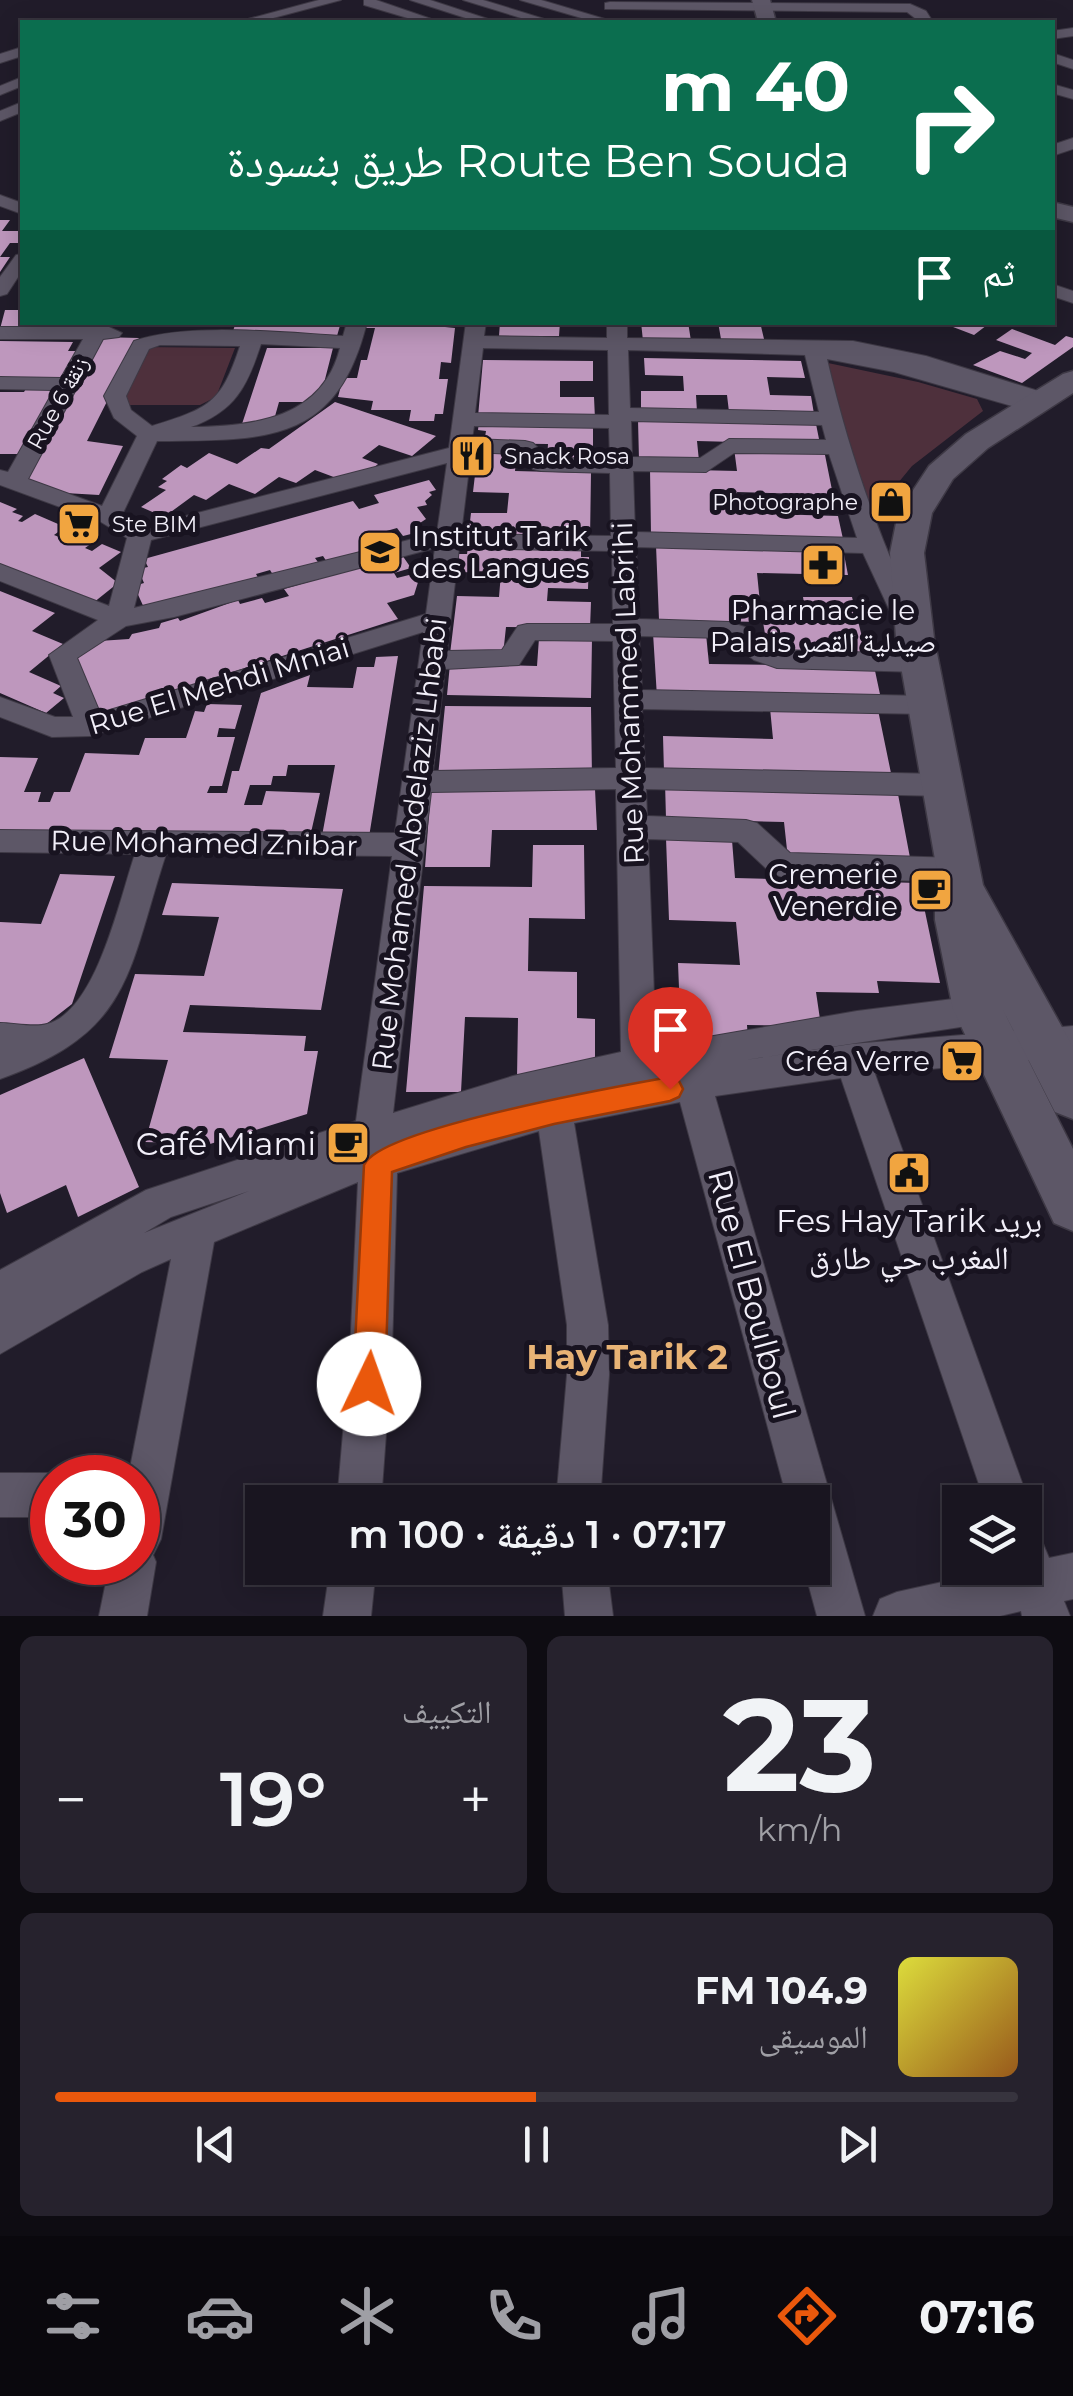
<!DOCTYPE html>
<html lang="ar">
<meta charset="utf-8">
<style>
:root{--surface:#191520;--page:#26222d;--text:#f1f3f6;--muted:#9f9fa5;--line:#37343e;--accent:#ea580c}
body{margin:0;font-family:Montserrat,"Noto Naskh Arabic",sans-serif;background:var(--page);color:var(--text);direction:rtl;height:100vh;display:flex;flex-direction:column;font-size:38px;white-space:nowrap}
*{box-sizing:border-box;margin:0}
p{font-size:32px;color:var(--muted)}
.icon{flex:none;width:55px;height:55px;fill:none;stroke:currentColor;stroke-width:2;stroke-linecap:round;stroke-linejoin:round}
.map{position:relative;height:1616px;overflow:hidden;direction:ltr}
.drawer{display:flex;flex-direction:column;gap:20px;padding:20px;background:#0e0c12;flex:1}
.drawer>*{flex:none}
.hud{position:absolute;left:20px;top:20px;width:1035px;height:305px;border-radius:0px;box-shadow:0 5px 25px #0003,0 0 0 2px var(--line);direction:rtl;background:#0b6e4f;color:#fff;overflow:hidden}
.tools{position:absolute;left:942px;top:1485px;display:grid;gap:20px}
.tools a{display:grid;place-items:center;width:100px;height:100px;border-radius:0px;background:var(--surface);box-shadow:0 5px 25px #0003,0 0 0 2px var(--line);font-size:50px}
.speed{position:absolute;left:30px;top:1455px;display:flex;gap:20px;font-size:50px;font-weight:700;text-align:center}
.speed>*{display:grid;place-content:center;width:130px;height:130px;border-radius:50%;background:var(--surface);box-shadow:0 5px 25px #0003,0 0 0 2px var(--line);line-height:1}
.speed .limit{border:15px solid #d22;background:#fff;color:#111}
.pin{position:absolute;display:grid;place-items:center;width:85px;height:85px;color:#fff;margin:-102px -42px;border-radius:50% 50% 50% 0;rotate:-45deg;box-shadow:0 0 10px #0007}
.pin .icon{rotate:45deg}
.me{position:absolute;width:110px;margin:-55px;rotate:3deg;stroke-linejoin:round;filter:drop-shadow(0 0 8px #0008)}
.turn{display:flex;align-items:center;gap:35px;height:210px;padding:0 40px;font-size:45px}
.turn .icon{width:130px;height:130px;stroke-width:2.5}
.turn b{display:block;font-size:70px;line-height:85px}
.then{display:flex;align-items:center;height:95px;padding:0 40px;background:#0003;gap:20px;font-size:38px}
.big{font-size:75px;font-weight:600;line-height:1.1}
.drawer .tile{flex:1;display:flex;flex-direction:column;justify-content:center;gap:15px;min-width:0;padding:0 35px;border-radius:15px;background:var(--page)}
.drawer .dial{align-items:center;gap:0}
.dial b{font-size:130px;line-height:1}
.song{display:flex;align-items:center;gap:30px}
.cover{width:120px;height:120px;border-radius:15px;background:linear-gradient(135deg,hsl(60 70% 55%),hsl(30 70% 35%))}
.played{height:10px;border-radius:5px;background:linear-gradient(90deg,var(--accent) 50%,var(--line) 50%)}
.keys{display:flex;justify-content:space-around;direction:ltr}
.heat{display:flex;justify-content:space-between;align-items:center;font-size:55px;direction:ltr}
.drawer .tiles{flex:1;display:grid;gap:20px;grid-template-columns:1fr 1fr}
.tile:last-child{grid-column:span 2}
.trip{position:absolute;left:245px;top:1485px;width:585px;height:100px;border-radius:0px;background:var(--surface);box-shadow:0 5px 25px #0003,0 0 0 2px var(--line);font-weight:600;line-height:100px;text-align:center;direction:rtl}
.tab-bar{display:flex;height:160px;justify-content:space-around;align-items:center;background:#0a080d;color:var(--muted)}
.tab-bar .icon{width:70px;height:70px}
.tab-bar .selected{color:var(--accent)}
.tab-bar b{font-size:45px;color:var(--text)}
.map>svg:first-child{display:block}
.green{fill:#4e303c}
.building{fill:#be97bd}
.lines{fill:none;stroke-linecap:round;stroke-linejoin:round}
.street-casing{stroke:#3e3945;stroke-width:2}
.secondary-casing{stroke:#3e3945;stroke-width:3}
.street{fill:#5d5767;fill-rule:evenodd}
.secondary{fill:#5d5767;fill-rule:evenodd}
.route{fill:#ea580c;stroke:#983908;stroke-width:2.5}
.labels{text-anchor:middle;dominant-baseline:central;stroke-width:10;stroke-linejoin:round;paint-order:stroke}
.far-street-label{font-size:22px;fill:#f2eff9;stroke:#181320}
.far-poi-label{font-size:22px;fill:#f2eff9;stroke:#181320;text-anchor:start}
.poi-label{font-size:28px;fill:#f2eff9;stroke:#181320;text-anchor:end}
.street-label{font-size:28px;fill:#f2eff9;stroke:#181320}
.near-poi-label{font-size:32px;fill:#f2eff9;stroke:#181320;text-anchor:end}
.near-street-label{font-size:32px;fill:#f2eff9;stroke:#181320}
.near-neighbourhood-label{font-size:35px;font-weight:bold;fill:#e8b375;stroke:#181320}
</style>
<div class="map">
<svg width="1073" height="1616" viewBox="0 0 1073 1616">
<rect width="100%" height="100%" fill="#211c2a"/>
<path class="green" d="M145,347L235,348L216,397L200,405H124L118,401Z
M828,363L918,382L977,399L983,411L912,466L870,517L817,368Z"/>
<path class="building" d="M0,220H10L2,231H22L18,243H10L0,257H10L0,272Z
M5,310H22V322H96L92,330L0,329Z
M236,322H341L337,336L232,334Z
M367,322H446L445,327L455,328L451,363L441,362L439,379H448L443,414H435L434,421H409L411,410H371L373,401L338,397L343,378H357L361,360H367L375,328H365Z
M500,322H560L559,336H499Z
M641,322H688L691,341H643Z
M718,322H760L764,339H721Z
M940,322H991L974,335Z
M1012,329L1055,345L1066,336L1073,338V347L1022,383L973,365L1000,351L1025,359L1032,353L996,340Z
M100,337L139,338L87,441L123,446L99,495L65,493L25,480Z
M0,341L73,342L68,351H80L64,382L0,381Z
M267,348H333L322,391L304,402H279L272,427H241Z
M644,358L801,361L805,378L767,377L770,395L811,396L814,414L729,412L727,395H696L697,412L641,411V391H684L683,376L645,375Z
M483,360L593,361V381H560V397H594L595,419L478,417Z
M27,387H61L24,454H0V392H24Z
M335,402L436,436L412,456L379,445L362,458L378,464L369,472L339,479L315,470L296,483L279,477L255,494L229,484L206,500L194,495L164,517L141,507L166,490L158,487L167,481L162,479L181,465L187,468L209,453L237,464L261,448L269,449Z
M638,420L816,424L820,444L697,441L699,461L639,460Z
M479,422L593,424V462L547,461L548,444L484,443L486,431L478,430Z
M734,448L824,450L833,495L737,492L739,513L838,516L843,539L651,534L650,469L737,471Z
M478,449L517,450L515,471L591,473L590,540L468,538L471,513H507L509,493L473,492Z
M429,480L436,490L429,492L432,495L425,501L427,505L417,507L426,519L417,525L419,532L403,536L397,528L383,532L389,541L367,547L371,553L329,565L323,556L315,558L320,565L275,578L270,570L256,574L261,583L146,612L134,586L144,583L138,569L148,567L144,559L353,501L359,509L379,503L374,495Z
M0,502L17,509L12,512L23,516L18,521L22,522L35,514L65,527L54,535L59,537L69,530L95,541L85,548L92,551L102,544L121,552L99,568L118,583L88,607L0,570Z
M656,545L843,549L848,575L757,573L760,603H804L803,597H852L866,653L768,652L763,622L659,620Z
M468,547L581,550V557H589L588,589L548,588L547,601L591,602L590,628L506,627L503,655L450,654L457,596L499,597L501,573L457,572L459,554H467Z
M402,555L411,568L394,573L397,578L413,574L419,579L414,595L387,603L398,619L98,715L74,660L99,641L129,639L132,634L159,628L161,623L178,618L180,621L238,600L240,604L262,598L265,603L289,596L284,589Z
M0,591L55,613L32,631L63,644L29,672L61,686L53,693L64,698L46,713L0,693Z
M653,633L706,634L709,664L874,666L881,699L657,697Z
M539,638L592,639L591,698L447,695L450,664L537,666Z
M398,656L369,837L322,836L335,765H288L286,776H273L271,785H250L244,805H262L266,791L320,793L310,837L0,830V757L38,758L24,792H41L38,802H50L54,792H70L85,753L139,755L145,738H186L195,711L204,712L207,704L242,705L235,729L219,728L217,737H235L222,786H210L207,793H227L232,771H239L261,693L310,675L307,687L353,688L357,667H374L376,657Z
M445,706L591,707L592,778L438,776Z
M770,708L878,710L892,778L664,772L663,736L773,739Z
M665,782L897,789L911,863L788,859L784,822L666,819Z
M431,788L595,789L597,830H492L490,867H425Z
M666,838L732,840L735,878L919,883L940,983L877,981L879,993L816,992L821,1026L747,1025L748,1040L681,1038L678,963L740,965L736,922L669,920Z
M533,845H584L585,919L529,918L528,971L577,972V1018L595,1019V1061L517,1078L518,1018L465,1017L461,1092H406L424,886L532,887Z
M60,874L115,876L72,1004L40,1029L0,1027V922L41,924Z
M172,883L343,889L321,1010L190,1005L183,1032L306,1036L304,1051H318L307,1114L210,1144L145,1142L168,1060L109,1058L135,974L204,976L219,917L162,915Z
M84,1058L139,1187L78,1217L66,1185L7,1213L0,1193V1095Z"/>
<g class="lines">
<defs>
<path id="street" d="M319,0H341L258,22H237Z
M364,0H376L440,22H421L364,5Z
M410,0H430L497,22H478Z
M463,0H483L554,22H534Z
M520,0H541L615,22H595Z
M610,2L910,4L926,11L933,22H920L907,12L605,9V3Z
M1073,28V36L1052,39V31Z
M22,47V56L0,63V54Z
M1052,53L1073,60V69L1052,62Z
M22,77V86L0,95V86Z
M1052,84L1073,90V99L1052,93Z
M22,102V112L0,121V111Z
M1073,138V149L1052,156V145Z
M0,195L22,203V214L0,206Z
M22,254V271L7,294L0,296V277L16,255Z
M1052,284L1073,291V303L1052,296Z
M92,322H112L109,327L122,333L119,337L103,339L28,479L102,506L137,436L114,418L104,396L134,341C188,322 284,333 343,336L347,322H367C337,444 267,440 157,441L122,515L143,527L449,448L466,322H486L484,336L607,338V322H627V338L853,341L926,356L1048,394L1051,399L1029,411L894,372L827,359C849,453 880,544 924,631L920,637H902L863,553L636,547L639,619L729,622L745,627L779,650L919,654L929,657L932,663L929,669L919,672L777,668L754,660L726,638L639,636L642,690L926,696L936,698L940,705L936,712L926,714L642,709L645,768L941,774L951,777L956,785L951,793L941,796L646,789L647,816L746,820L757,823L790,853L958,858L969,862L974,870L969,878L958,882L782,877L771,873L738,842L648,839L656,1046L857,1011L993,994L1005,998L1010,1008L1005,1018L993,1022L745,1060L852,1044L1073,1026V1056L875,1074L1029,1502L1025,1513V1502H985L841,1078L715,1096L865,1616H817L804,1568H812V1502H788L680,1102L574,1123L608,1325L609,1375L600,1502H556L567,1375V1325L539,1131L397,1173L392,1352L381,1502H337L350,1352L358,1182L214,1242L161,1539L153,1555L156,1562L147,1616H99L110,1562H138V1478H128L171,1259L142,1272L0,1354V1270L146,1190L356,1121L392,856L166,854C127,974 132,1032 0,1079V1023C14,1023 34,1028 47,1024C97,1011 120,897 135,854L0,852V830L395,833L423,632L91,736L52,737L0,717V697L55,717H73L49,655L98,620L0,581V564L109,606L127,538L101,522L0,485V470L8,472L54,390L0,389V377L61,378L83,339H0V327H89ZM261,344L340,348C322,419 254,426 191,427C235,411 247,387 261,344ZM160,345L240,346C221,404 209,408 152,426L131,410L126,396L149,349ZM483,348L608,350L609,415L475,413ZM628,350L805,355L819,412L630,408ZM631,421L822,425L826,440L729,439L700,458L632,457ZM474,426L609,428L610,460L547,457L533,443L525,441L472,439ZM471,452L519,454L533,469L541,471L610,473L611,536L461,534ZM734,453L829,454L857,538L635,532L633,471L706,472ZM447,463L437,533L134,608L151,540ZM435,548L426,614L100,713L77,658L126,626L174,617ZM459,548L612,551L613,624H527L518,626L502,650L447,651ZM535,640L613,641L616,768L433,771L445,669L519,665ZM616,789L621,1052L513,1076L393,1113L431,792ZM249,1191L144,1233L171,1217Z
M0,1473H52L64,1478H52V1517H0Z
M1025,1532L1041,1539L1049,1558L1073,1553V1599L1064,1601L1070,1616H1022L1021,1611L1000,1616H873L880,1599L897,1592L1006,1568H1025Z
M330,1568H376L371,1616H323Z
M561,1568H607L613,1616H565Z"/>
<path id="secondary" d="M752,0H770L776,22H758Z
M1052,202L1073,207V222L1052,217Z
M1073,371V393L988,448L953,479L932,513L924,553L934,638L983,885L1073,1047V1119L1055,1112L1001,1006L1073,1149V1231L1054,1223L953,1009L935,920V896L940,888L896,638L890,553L898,513L929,466L966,434L1063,374Z"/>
</defs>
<use href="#street" class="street-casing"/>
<use href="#secondary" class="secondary-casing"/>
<use href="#street" class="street"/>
<use href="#secondary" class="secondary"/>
</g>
<path class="route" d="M670,1077L679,1081L683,1089L679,1097L670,1101L554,1124L466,1147L392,1172L385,1384L381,1395L369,1400L358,1395L353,1384L364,1165C380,1128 621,1086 670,1077Z"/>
<defs>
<symbol id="restaurant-square" viewBox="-11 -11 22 22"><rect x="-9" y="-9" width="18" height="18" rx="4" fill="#f1a540" stroke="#181320"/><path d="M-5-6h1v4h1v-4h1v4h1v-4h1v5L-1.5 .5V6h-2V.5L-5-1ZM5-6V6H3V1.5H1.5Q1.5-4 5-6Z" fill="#111"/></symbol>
<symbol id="shop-square" viewBox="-11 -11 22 22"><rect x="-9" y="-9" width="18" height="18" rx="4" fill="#f1a540" stroke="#181320"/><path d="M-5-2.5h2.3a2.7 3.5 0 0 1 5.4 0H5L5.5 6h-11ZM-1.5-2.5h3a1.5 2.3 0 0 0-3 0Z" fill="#111"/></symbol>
<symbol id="supermarket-square" viewBox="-11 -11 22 22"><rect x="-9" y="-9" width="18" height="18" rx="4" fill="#f1a540" stroke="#181320"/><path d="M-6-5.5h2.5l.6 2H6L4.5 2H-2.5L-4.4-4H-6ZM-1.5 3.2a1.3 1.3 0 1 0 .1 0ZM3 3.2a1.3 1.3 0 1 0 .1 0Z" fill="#111"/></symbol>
<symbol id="school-square" viewBox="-11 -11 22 22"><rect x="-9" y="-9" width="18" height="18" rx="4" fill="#f1a540" stroke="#181320"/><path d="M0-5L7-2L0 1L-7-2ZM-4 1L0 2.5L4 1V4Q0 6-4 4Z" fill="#111"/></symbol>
<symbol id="pharmacy-square" viewBox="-11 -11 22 22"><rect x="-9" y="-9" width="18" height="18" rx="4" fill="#f1a540" stroke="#181320"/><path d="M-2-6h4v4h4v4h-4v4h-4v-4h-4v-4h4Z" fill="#111"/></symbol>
<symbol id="cafe-square" viewBox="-11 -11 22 22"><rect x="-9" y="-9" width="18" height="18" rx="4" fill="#f1a540" stroke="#181320"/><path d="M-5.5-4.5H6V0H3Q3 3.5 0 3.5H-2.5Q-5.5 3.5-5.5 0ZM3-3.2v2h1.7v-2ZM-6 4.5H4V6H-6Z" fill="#111"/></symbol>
<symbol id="civic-square" viewBox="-11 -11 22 22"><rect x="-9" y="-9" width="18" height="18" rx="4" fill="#f1a540" stroke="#181320"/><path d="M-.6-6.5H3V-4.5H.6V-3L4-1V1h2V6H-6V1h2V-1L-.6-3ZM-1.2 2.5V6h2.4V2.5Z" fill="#111"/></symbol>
</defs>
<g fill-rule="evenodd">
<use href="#restaurant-square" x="447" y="431" width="50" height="50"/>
<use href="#shop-square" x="866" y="477" width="50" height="50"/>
<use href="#supermarket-square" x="54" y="499" width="50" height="50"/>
<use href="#school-square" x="355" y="527" width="50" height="50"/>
<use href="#pharmacy-square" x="798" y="540" width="50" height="50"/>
<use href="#cafe-square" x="906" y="865" width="50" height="50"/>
<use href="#supermarket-square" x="937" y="1036" width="50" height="50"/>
<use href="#cafe-square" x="323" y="1118" width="50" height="50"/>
<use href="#civic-square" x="884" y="1148" width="50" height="50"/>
</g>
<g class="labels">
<g class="far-street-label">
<text transform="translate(58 403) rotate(-61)">Rue 6 زنقة</text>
</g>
<g class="far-poi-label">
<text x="504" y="456">Snack Rosa</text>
<text x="858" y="502" text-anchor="end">Photographe</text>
<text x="112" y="524">Ste BIM</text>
</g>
<g class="poi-label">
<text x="412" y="536" text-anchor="start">Institut Tarik<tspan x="412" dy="32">des Langues</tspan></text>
<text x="823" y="610" text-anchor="middle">Pharmacie le<tspan x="823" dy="32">Palais صيدلية القصر</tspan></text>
<text x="898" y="874">Cremerie<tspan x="898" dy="32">Venerdie</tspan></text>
<text x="930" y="1061">Créa Verre</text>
</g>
<g class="street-label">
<text transform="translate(219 686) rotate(-17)">Rue El Mehdi Mniai</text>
<text transform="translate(628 693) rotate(-92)">Rue Mohammed Labrihi</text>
<text transform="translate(204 843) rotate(1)">Rue Mohamed Znibar</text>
<text transform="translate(409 844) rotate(-83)">Rue Mohamed Abdelaziz Lhbabi</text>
</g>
<g class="near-poi-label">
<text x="316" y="1143">Café Miami</text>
<text x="909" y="1220" text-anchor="middle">Fes Hay Tarik بريد<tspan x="909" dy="37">المغرب حي طارق</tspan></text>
</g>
<g class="near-street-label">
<text transform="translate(752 1294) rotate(75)">Rue El Boulboul</text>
</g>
<g class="near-neighbourhood-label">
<text x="627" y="1356">Hay Tarik 2</text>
</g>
</g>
</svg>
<div class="tools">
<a><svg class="icon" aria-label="layers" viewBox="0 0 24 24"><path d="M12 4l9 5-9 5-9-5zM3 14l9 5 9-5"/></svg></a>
</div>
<div class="speed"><div class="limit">30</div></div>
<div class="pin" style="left:670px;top:1089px;background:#d93025"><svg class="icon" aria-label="arrive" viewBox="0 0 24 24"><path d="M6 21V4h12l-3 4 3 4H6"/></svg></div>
<svg class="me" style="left:369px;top:1384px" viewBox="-20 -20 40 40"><circle r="19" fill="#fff"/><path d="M0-13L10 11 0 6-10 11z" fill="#ea580c"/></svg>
<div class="trip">07:17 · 1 دقيقة · 100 m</div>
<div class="hud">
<div class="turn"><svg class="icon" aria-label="right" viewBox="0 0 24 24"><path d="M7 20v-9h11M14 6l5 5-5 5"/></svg><div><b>40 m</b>Route Ben Souda طريق بنسودة</div></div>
<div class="then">ثم<svg class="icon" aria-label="arrive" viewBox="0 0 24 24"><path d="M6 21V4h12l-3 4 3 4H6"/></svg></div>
</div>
</div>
<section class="drawer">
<div class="tiles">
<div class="tile dial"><b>23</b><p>km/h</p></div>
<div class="tile"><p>التكييف</p>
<div class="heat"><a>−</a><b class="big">19°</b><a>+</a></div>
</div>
<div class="tile">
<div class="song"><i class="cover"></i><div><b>104.9 FM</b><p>الموسيقى</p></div></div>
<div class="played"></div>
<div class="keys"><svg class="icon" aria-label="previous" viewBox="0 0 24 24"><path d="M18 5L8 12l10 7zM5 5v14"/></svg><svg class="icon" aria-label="pause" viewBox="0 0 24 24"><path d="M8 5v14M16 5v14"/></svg><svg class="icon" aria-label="next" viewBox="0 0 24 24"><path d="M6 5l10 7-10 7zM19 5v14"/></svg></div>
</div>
</div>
</section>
<nav class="tab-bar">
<b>07:16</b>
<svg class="icon selected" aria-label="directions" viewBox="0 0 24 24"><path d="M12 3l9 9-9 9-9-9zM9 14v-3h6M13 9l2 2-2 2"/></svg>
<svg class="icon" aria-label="music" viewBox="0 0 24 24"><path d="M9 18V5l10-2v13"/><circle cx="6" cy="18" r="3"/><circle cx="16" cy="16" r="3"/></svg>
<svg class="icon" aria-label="phone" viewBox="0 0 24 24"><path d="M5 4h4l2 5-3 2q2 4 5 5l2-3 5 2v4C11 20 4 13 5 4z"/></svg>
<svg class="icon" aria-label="climate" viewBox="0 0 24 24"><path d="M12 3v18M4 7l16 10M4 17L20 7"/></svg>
<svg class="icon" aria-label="car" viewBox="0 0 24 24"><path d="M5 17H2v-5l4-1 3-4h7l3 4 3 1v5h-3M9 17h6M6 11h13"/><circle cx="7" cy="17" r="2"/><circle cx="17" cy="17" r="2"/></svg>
<svg class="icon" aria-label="filters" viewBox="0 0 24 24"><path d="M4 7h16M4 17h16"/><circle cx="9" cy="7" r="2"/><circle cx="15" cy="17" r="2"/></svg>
</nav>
